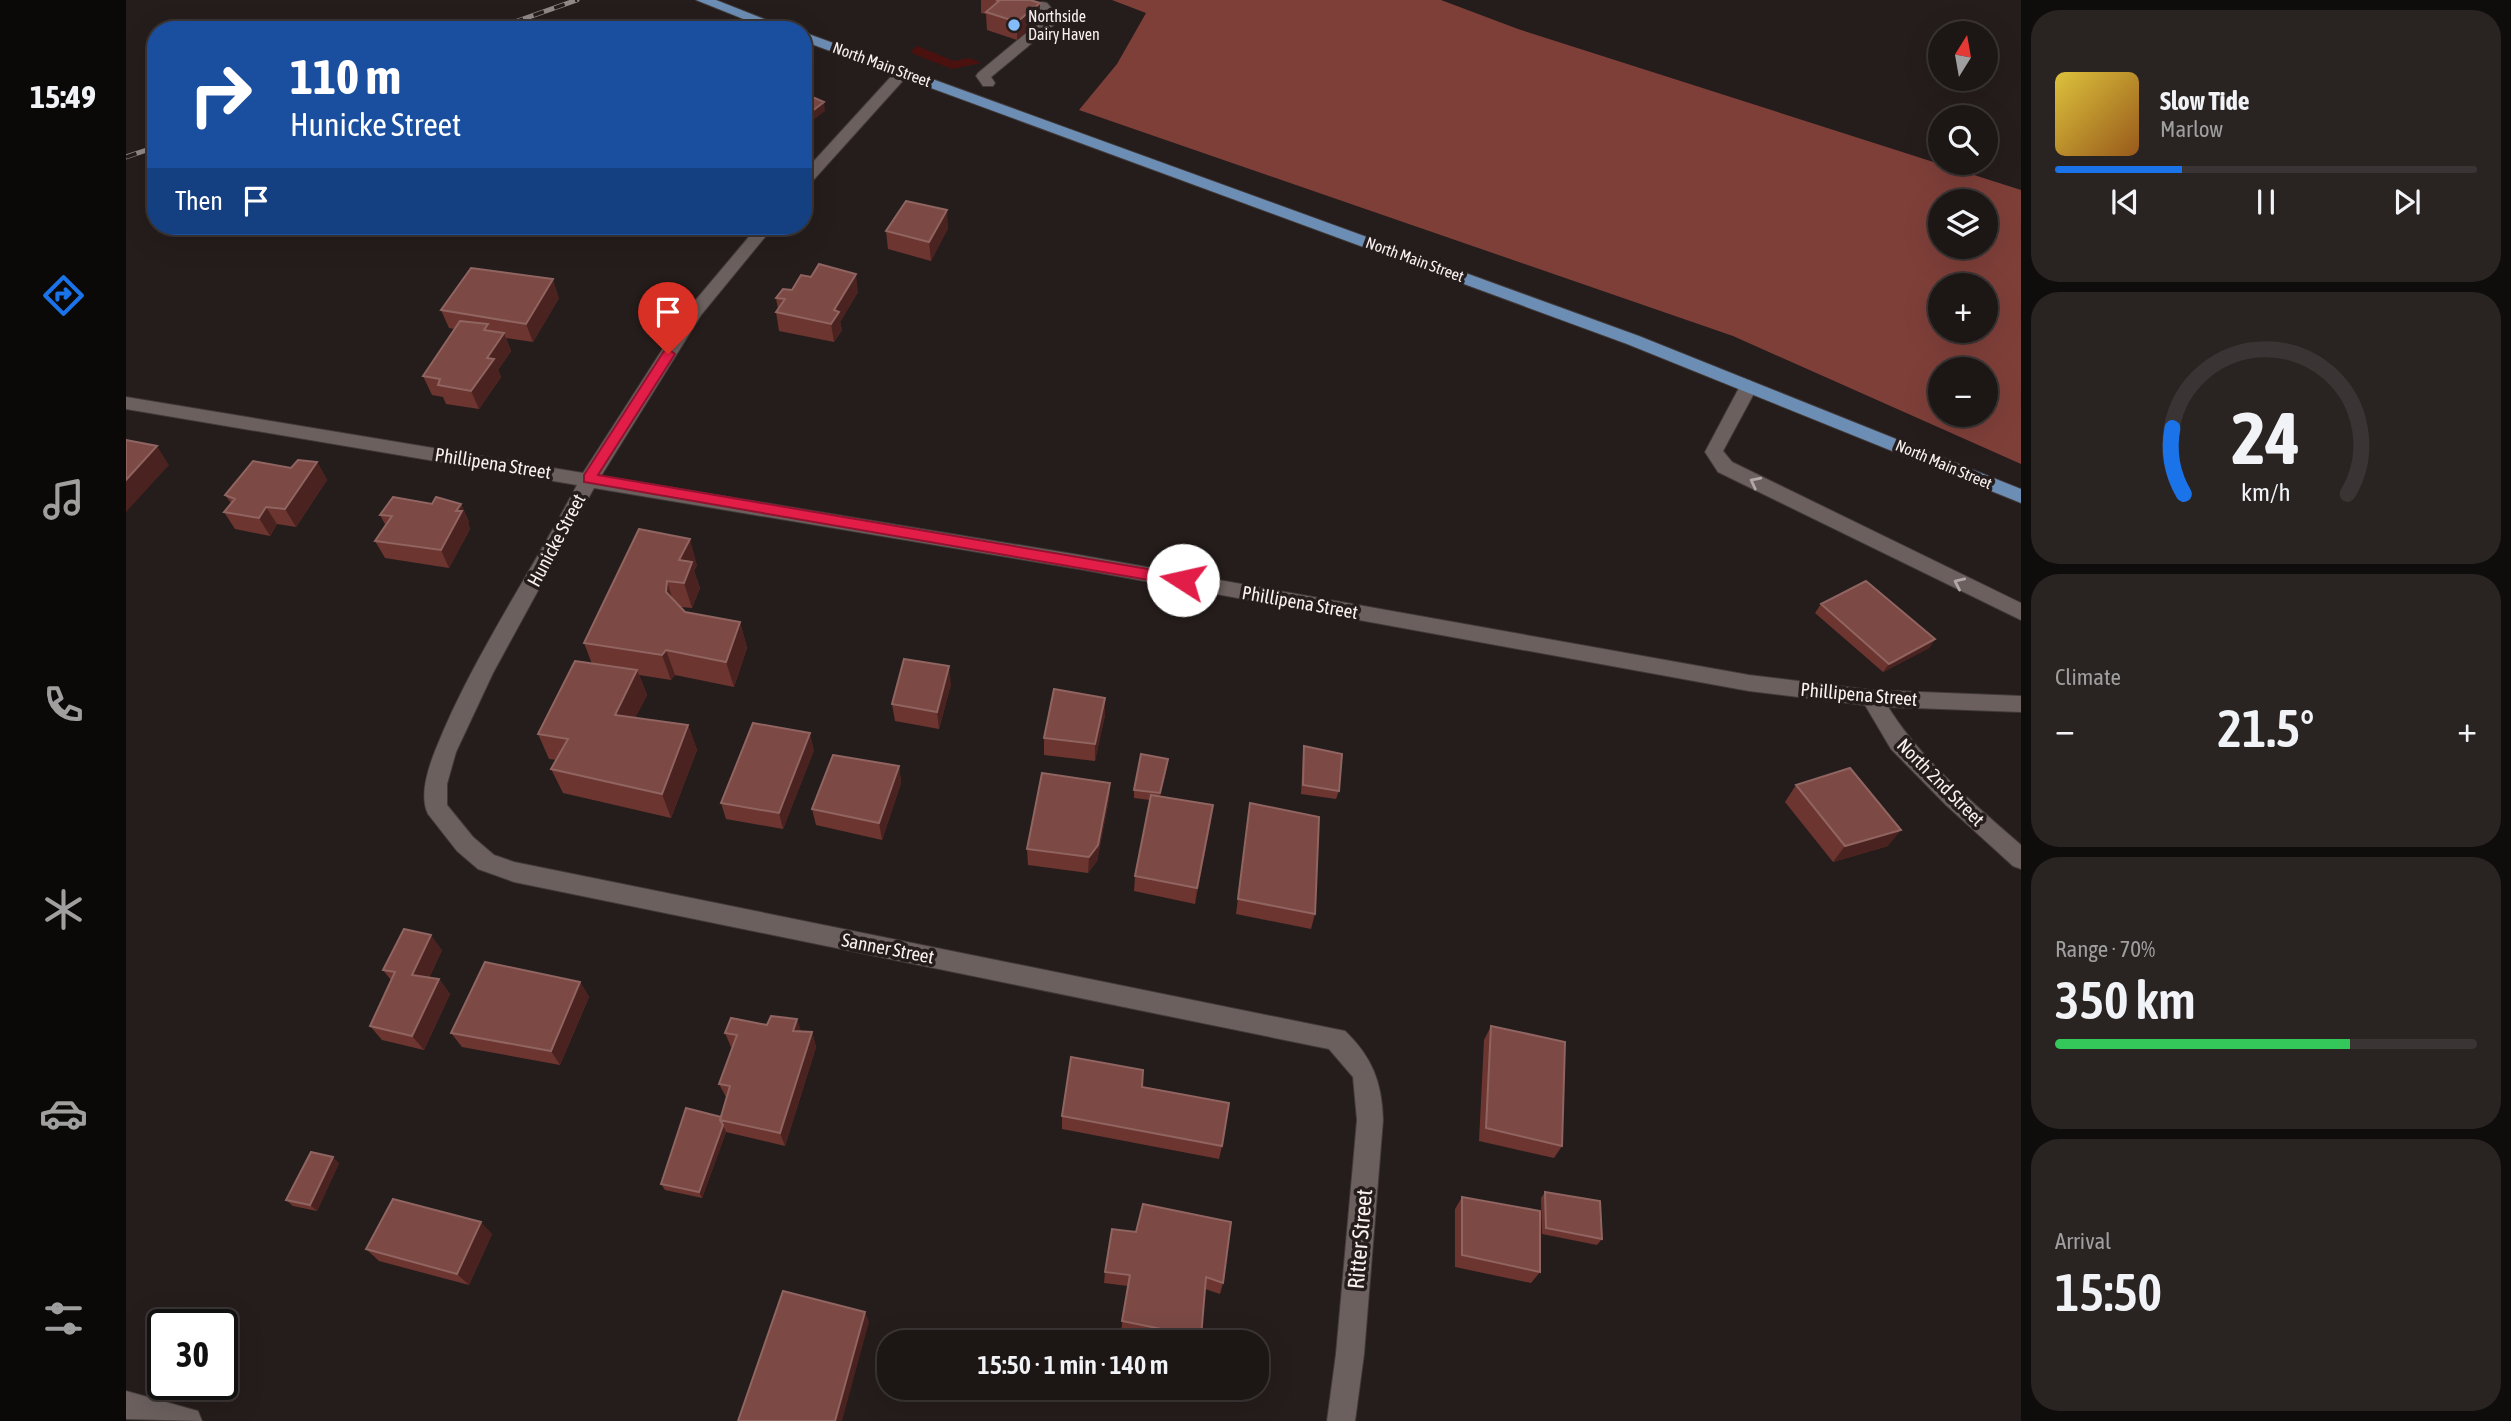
<!DOCTYPE html>
<meta charset="utf-8">
<style>
:root{--surface:#1c1615;--page:#292322;--text:#f1f3f6;--muted:#a09fa0;--line:#3a3534;--accent:#1a73e8}
body{margin:0;font-family:"Asap Condensed",sans-serif;background:var(--page);color:var(--text);height:100vh;display:flex;flex-direction:column;font-size:26px;white-space:nowrap}
*{box-sizing:border-box;margin:0}
p{font-size:23px;color:var(--muted)}
.icon{flex:none;width:38px;height:38px;fill:none;stroke:currentColor;stroke-width:2;stroke-linecap:round;stroke-linejoin:round}
.map{position:relative;flex:1;overflow:hidden}
.panel{display:flex;flex-direction:column;gap:10px;padding:10px;background:#0f0c0c;width:490px}
.panel>*{flex:none}
.top-card{position:absolute;left:21px;top:21px;width:665px;height:214px;border-radius:28px;box-shadow:0 7px 28px #0002,0 0 0 2px var(--line);background:#1a4fa0;color:#fff;overflow:hidden}
.needle{width:46px;rotate:11deg}
.buttons{position:absolute;left:1802px;top:21px;display:grid;gap:14px}
.buttons a{display:grid;place-items:center;width:70px;height:70px;border-radius:50%;background:var(--surface);box-shadow:0 7px 28px #0002,0 0 0 2px var(--line);font-size:35px}
.speed{position:absolute;left:21px;top:1309px;display:flex;gap:14px;font-size:35px;font-weight:700;text-align:center}
.speed>*{display:grid;place-content:center;width:91px;height:91px;border-radius:50%;background:var(--surface);box-shadow:0 7px 28px #0002,0 0 0 2px var(--line);line-height:1}
.speed .limit{border:4px solid #111;border-radius:10px;background:#fff;color:#111}
.pin{position:absolute;display:grid;place-items:center;width:60px;height:60px;color:#fff;margin:-72px -30px;border-radius:50% 50% 50% 0;rotate:-45deg;box-shadow:0 0 7px #0007}
.pin .icon{rotate:45deg}
.me{position:absolute;width:77px;margin:-38px;rotate:280deg;stroke-linejoin:round;filter:drop-shadow(0 0 5px #0008)}
.turn{display:flex;align-items:center;gap:24px;height:147px;padding:0 28px;font-size:32px}
.turn .icon{width:91px;height:91px;stroke-width:2.5}
.turn b{display:block;font-size:49px;line-height:60px}
.then{display:flex;align-items:center;height:66px;padding:0 28px;background:#0003;gap:14px;font-size:26px}
.big{font-size:52px;font-weight:600;line-height:1.1}
.panel .widget{flex:1;display:flex;flex-direction:column;justify-content:center;gap:10px;min-width:0;padding:0 24px;border-radius:28px;background:var(--page)}
.panel .dial{align-items:center;gap:0}
.dial svg{height:182px;overflow:visible;fill:none;stroke:var(--line);stroke-width:7;stroke-linecap:round;text-anchor:middle}
.dial text{fill:var(--text);stroke:none}
.song{display:flex;align-items:center;gap:21px}
.cover{width:84px;height:84px;border-radius:10px;background:linear-gradient(135deg,hsl(50 70% 55%),hsl(30 70% 35%))}
.played{height:7px;border-radius:4px;background:linear-gradient(90deg,var(--accent) 30%,var(--line) 30%)}
.keys{display:flex;justify-content:space-around;direction:ltr}
.heat{display:flex;justify-content:space-between;align-items:center;font-size:38px;direction:ltr}
.charge{height:10px;border-radius:5px;background:linear-gradient(90deg,#34c759 70%,var(--line) 0)}
.trip{position:absolute;left:751px;top:1330px;width:392px;height:70px;border-radius:28px;background:var(--surface);box-shadow:0 7px 28px #0002,0 0 0 2px var(--line);font-weight:600;line-height:70px;text-align:center}
main{display:flex;flex:1;min-height:0}
.dock{display:flex;flex-direction:column;width:126px;justify-content:space-around;align-items:center;background:#0b0908;color:var(--muted)}
.dock .icon{width:49px;height:49px}
.dock .current{color:var(--accent)}
.dock b{font-size:32px;color:var(--text)}
.map>svg:first-child{display:block}
.green{fill:#4b110f}
.forest{fill:#7f3f39;fill-rule:evenodd}
.lines{fill:none;stroke-linecap:round;stroke-linejoin:round}
.minor-casing{stroke:#413a39;stroke-width:2}
.major-casing{stroke:#413a39;stroke-width:2}
.minor{fill:#6b605e;fill-rule:evenodd}
.major{fill:#6c8db4;fill-rule:evenodd}
.rail-casing{stroke:#908887;stroke-width:5}
.rail{stroke:#251d1c;stroke-width:3.5;stroke-dasharray:11;stroke-linecap:butt}
.wall{fill:#6d3530}
.shaded-wall{fill:#4a2320}
.building{fill:#7c4945;stroke:#906460;stroke-width:2}
.oneway{stroke:#b2a8a7}
.route{fill:#e11d48;stroke:#92132f;stroke-width:2}
.poi-dot{fill:#83bcfb;stroke:#251d1c;stroke-width:2.5}
.labels{text-anchor:middle;dominant-baseline:central;stroke-width:7;stroke-linejoin:round;paint-order:stroke}
.far-poi-label{font-size:16px;fill:#f8f1f0;stroke:#251d1c;text-anchor:start}
.far-street-label{font-size:16px;fill:#f8f1f0;stroke:#251d1c}
.street-label{font-size:19px;fill:#f8f1f0;stroke:#251d1c}
.near-street-label{font-size:23px;fill:#f8f1f0;stroke:#251d1c}
</style>
<main>
<nav class="dock">
<b>15:49</b>
<svg class="icon current" aria-label="directions" viewBox="0 0 24 24"><path d="M12 3l9 9-9 9-9-9zM9 14v-3h6M13 9l2 2-2 2"/></svg>
<svg class="icon" aria-label="music" viewBox="0 0 24 24"><path d="M9 18V5l10-2v13"/><circle cx="6" cy="18" r="3"/><circle cx="16" cy="16" r="3"/></svg>
<svg class="icon" aria-label="phone" viewBox="0 0 24 24"><path d="M5 4h4l2 5-3 2q2 4 5 5l2-3 5 2v4C11 20 4 13 5 4z"/></svg>
<svg class="icon" aria-label="climate" viewBox="0 0 24 24"><path d="M12 3v18M4 7l16 10M4 17L20 7"/></svg>
<svg class="icon" aria-label="car" viewBox="0 0 24 24"><path d="M5 17H2v-5l4-1 3-4h7l3 4 3 1v5h-3M9 17h6M6 11h13"/><circle cx="7" cy="17" r="2"/><circle cx="17" cy="17" r="2"/></svg>
<svg class="icon" aria-label="filters" viewBox="0 0 24 24"><path d="M4 7h16M4 17h16"/><circle cx="9" cy="7" r="2"/><circle cx="15" cy="17" r="2"/></svg>
</nav>
<div class="map">
<svg width="1895" height="1421" viewBox="0 0 1895 1421">
<rect width="100%" height="100%" fill="#251d1c"/>
<path class="green" d="M791,46L828,61L843,58L855,63L826,69L788,54L785,51Z"/>
<path class="forest" d="M986,0H1315L1392,29L1895,190V464L1607,336L953,110L991,64L1020,13ZM1815,201H1860V247H1815ZM1815,285H1860V331H1815ZM1815,369H1860V415H1815Z"/>
<g class="lines">
<defs>
<path id="minor" d="M916,2L921,3L932,16L929,24L865,77L869,83L867,86H857L850,76L852,73L917,19L909,6Z
M777,68L784,72L782,75L682,186L677,188V173L772,69Z
M632,226H648L575,315L475,476L953,555L1623,675L1745,690L1895,696V712L1762,707C1796,761 1847,803 1895,845V869L1887,866L1820,805L1765,749L1739,705L1623,691L953,569L468,488L367,673L330,752L321,784V805L347,837L368,855L388,862L1219,1031C1246,1057 1256,1082 1257,1120L1238,1354L1229,1421H1201L1210,1354L1231,1120L1227,1077L1203,1049L388,882L352,869L331,851L302,814C293,796 302,769 309,751C346,658 405,573 451,485L0,409V397L457,473L563,308Z
M1623,380L1632,386L1597,451L1606,462L1895,603V620L1592,472L1579,452L1614,386Z
M0,1391L72,1411L76,1421L0,1419Z"/>
<path id="major" d="M570,0H590L666,30H645Z
M677,32L1513,336L1895,489V503L1501,344L677,41Z"/>
</defs>
<use href="#minor" class="minor-casing"/>
<use href="#major" class="major-casing"/>
<use href="#minor" class="minor"/>
<use href="#major" class="major"/>
<defs>
<path id="rail" d="M366,30L451,0
M0,157L30,147"/>
</defs>
<use href="#rail" class="rail-casing"/>
<use href="#rail" class="rail"/>
</g>
<path class="wall" d="M855,0H904L914,21L891,40L861,30L860,14L855,13Z
M822,228L805,261L762,249L760,231Z
M666,290L732,292L714,322L716,330L708,342L653,331L650,312L652,309L650,298Z
M433,298L407,342L380,338L385,351L372,370L375,377L353,409L320,404L317,397L306,395L297,376L329,329L323,328L315,310Z
M191,462L201,480L170,527L151,524L144,536L109,529L98,512L105,503L99,495L165,468Z
M306,504H335L343,522L342,523L344,529L323,568L259,558L249,541L260,526L254,515Z
M513,529L571,565L568,571L574,588L566,608L555,607L559,612L614,622L621,648L608,687L549,675L545,680L513,675L521,695L509,718L562,725L571,750L545,818L437,793L425,769L431,760L423,759L412,734L466,664L458,643Z
M1695,604L1809,639L1803,648L1757,672L1689,613Z
M825,684L813,729L769,721L766,704Z
M979,715L969,761L918,755V738Z
M1178,746L1213,791L1210,799L1175,794L1177,755Z
M688,750L657,829L600,819L595,803Z
M1042,759L1041,767L1034,796L1085,821L1069,904L1008,891L1009,876L1024,800L1008,798V790Z
M773,766L775,783L756,840L690,825L686,809Z
M984,783L983,799L971,861L962,873L902,865L901,849Z
M1670,785L1762,846L1707,862L1659,802Z
M1124,803L1189,914L1185,929L1110,914Z
M316,950L303,978L313,979L324,994L298,1050L256,1040L244,1026L265,980L257,970Z
M454,982L463,997L434,1065L336,1047L325,1033Z
M1365,1026L1436,1146L1428,1158L1353,1141L1358,1040Z
M675,1032H686L690,1047L659,1146L600,1132L576,1198L539,1190L535,1184L595,1117L600,1097L593,1084L606,1047H605L599,1033Z
M1016,1087L1096,1146L1093,1159L936,1129V1116Z
M213,1163L191,1211L167,1206L160,1200Z
M1419,1192L1476,1239L1471,1245L1416,1234L1415,1198Z
M1336,1197L1414,1272L1405,1283L1329,1267V1209Z
M986,1229L1097,1283L1094,1294L1079,1289L1074,1342H1049L995,1331L1002,1286L978,1283L979,1272Z
M366,1234L343,1285L253,1261L240,1249Z"/>
<path class="shaded-wall" d="M914,3V21L891,40V22Z
M698,102L699,111L677,128V118Z
M821,210L822,228L805,261L803,242Z
M730,274L732,292L714,322L716,330L708,342L705,324L708,310Z
M427,279L433,298L407,342L400,324Z
M378,333L385,351L372,370L375,377L353,409L345,391L361,358Z
M31,446L43,465L0,512V480Z
M191,462L201,480L170,527L159,509Z
M335,504L343,522L342,523L344,529L323,568L315,550L330,511Z
M140,507L151,524L144,536L133,518Z
M564,539L571,565L568,571L574,588L566,608L558,583L553,560Z
M541,581L549,607L540,592Z
M614,622L621,648L608,687L600,662Z
M1809,639L1803,648L1757,672L1763,664Z
M540,650L549,675L545,680L536,655Z
M823,666L825,684L813,729L811,712Z
M511,670L521,695L499,739L489,715Z
M979,698V715L969,761V744Z
M562,725L571,750L545,818L536,794Z
M684,733L688,750L657,829L653,813Z
M1042,759L1041,767L1033,801L1034,793Z
M773,766L775,783L756,840L753,823Z
M984,783L983,799L971,861L962,873L963,857Z
M1087,805L1085,821L1069,904L1071,888Z
M1775,830L1762,846L1707,862L1719,846Z
M305,935L316,950L297,990L286,975Z
M313,979L324,994L298,1050L286,1036Z
M454,982L463,997L434,1065L425,1051Z
M671,1019L676,1033L667,1031Z
M686,1032L690,1047L659,1146L654,1133Z
M597,1125L600,1132L576,1198L573,1192Z
M207,1157L213,1163L191,1211L184,1205Z
M355,1222L366,1234L343,1285L331,1274Z
M739,1312L743,1322L716,1421H709Z"/>
<path class="building" d="M870,0H904L914,3L891,22L860,12L873,1Z
M677,93L698,102L677,118Z
M780,201L821,210L803,242L760,231Z
M693,264L730,274L708,310L713,312L705,324L650,312L659,299L650,298L657,289L666,290L675,275L685,277Z
M345,268L427,279L400,324L315,310Z
M334,321L362,324L358,330L378,333L361,358L368,359L345,391L312,385L314,379L297,376Z
M0,440L31,446L0,480Z
M172,460L191,462L159,509L140,507L133,518L98,512L109,499L99,495L127,461L165,468Z
M267,497L306,504L310,497L335,504L330,511H336L315,550L249,541L266,516L254,515Z
M513,529L564,539L553,560L566,562L558,583L541,581L540,592L559,612L614,622L600,662L540,650L536,655L458,643Z
M1740,581L1809,639L1763,664L1695,604Z
M778,659L823,666L811,712L766,704Z
M449,661L511,670L489,715L562,725L536,794L425,769L442,739L412,734Z
M928,689L979,698L969,744L918,738Z
M627,723L684,733L653,813L595,803Z
M1178,746L1216,754L1213,791L1177,785Z
M1015,754L1042,759L1034,793L1008,790Z
M707,755L773,766L753,823L686,809Z
M1724,768L1775,830L1719,846L1670,785Z
M916,773L984,783L972,845L963,857L901,849Z
M1025,795L1087,805L1071,888L1009,876Z
M1124,803L1193,817L1189,914L1112,899Z
M278,929L305,935L286,975L313,979L286,1036L244,1026L269,972L257,970Z
M359,962L454,982L425,1051L325,1033Z
M645,1016L671,1019L667,1031L686,1032L654,1133L594,1120L604,1086L593,1084L611,1035L599,1033L605,1018L641,1025Z
M1365,1026L1439,1042L1436,1146L1360,1128Z
M945,1057L1017,1070L1016,1087L1103,1103L1096,1146L936,1116Z
M560,1108L595,1117L594,1120L597,1125L573,1192L535,1184Z
M185,1152L207,1157L184,1205L160,1200Z
M1419,1192L1474,1201L1476,1239L1420,1228Z
M1336,1197L1414,1211V1272L1336,1255Z
M267,1199L355,1222L331,1274L240,1249Z
M1017,1204L1105,1222L1097,1283L1080,1277L1075,1337L996,1321L1004,1275L979,1272L986,1229L1010,1232Z
M657,1291L739,1312L709,1421H612Z"/>
<defs><path id="oneway-chevron" d="M-2-3.5L2.5 0L-2 3.5" fill="none" stroke-width="1.6" stroke-linecap="round" stroke-linejoin="round" transform="scale(1.75)"/></defs>
<g class="oneway">
<use href="#oneway-chevron" transform="translate(1629 482) rotate(-153)"/>
<use href="#oneway-chevron" transform="translate(1833 583) rotate(-155)"/>
</g>
<path class="route" d="M542,349L549,354L472,475L1057,575L1065,580L1057,586L458,482V475L538,351Z"/>
<circle class="poi-dot" cx="888" cy="25" r="7"/>
<g class="labels">
<g class="far-poi-label">
<text x="902" y="16">Northside<tspan x="902" dy="18">Dairy Haven</tspan></text>
</g>
<g class="far-street-label">
<text transform="translate(756 64) rotate(20)">North Main Street</text>
<text transform="translate(1289 259) rotate(20)">North Main Street</text>
<text transform="translate(1818 464) rotate(23)">North Main Street</text>
</g>
<g class="street-label">
<text transform="translate(367 463) rotate(9)">Phillipena Street</text>
<text transform="translate(430 540) rotate(-62)">Hunicke Street</text>
<text transform="translate(1174 602) rotate(10)">Phillipena Street</text>
<text transform="translate(1733 694) rotate(5)">Phillipena Street</text>
<text transform="translate(1815 782) rotate(45)">North 2nd Street</text>
<text transform="translate(762 948) rotate(11)">Sanner Street</text>
</g>
<g class="near-street-label">
<text transform="translate(1234 1239) rotate(-85)">Ritter Street</text>
</g>
</g>
</svg>
<div class="buttons">
<a><svg class="needle" viewBox="-14 -14 28 28"><path d="M0-13l5 13h-10z" fill="#e53935"/><path d="M0 13l5-13h-10z" fill="#a09fa0"/></svg></a>
<a><svg class="icon" aria-label="search" viewBox="0 0 24 24"><circle cx="10" cy="10" r="6"/><path d="M15 15l6 6"/></svg></a>
<a><svg class="icon" aria-label="layers" viewBox="0 0 24 24"><path d="M12 4l9 5-9 5-9-5zM3 14l9 5 9-5"/></svg></a>
<a>+</a>
<a>−</a>
</div>
<div class="speed"><div class="limit">30</div></div>
<div class="pin" style="left:542px;top:354px;background:#d93025"><svg class="icon" aria-label="arrive" viewBox="0 0 24 24"><path d="M6 21V4h12l-3 4 3 4H6"/></svg></div>
<svg class="me" style="left:1057px;top:580px" viewBox="-20 -20 40 40"><circle r="19" fill="#fff"/><path d="M0-13L10 11 0 6-10 11z" fill="#e11d48"/></svg>
<div class="trip">15:50 · 1 min · 140 m</div>
<div class="top-card">
<div class="turn"><svg class="icon" aria-label="right" viewBox="0 0 24 24"><path d="M7 20v-9h11M14 6l5 5-5 5"/></svg><div><b>110 m</b>Hunicke Street</div></div>
<div class="then">Then<svg class="icon" aria-label="arrive" viewBox="0 0 24 24"><path d="M6 21V4h12l-3 4 3 4H6"/></svg></div>
</div>
</div>
<section class="panel">
<div class="widget">
<div class="song"><i class="cover"></i><div><b>Slow Tide</b><p>Marlow</p></div></div>
<div class="played"></div>
<div class="keys"><svg class="icon" aria-label="previous" viewBox="0 0 24 24"><path d="M18 5L8 12l10 7zM5 5v14"/></svg><svg class="icon" aria-label="pause" viewBox="0 0 24 24"><path d="M8 5v14M16 5v14"/></svg><svg class="icon" aria-label="next" viewBox="0 0 24 24"><path d="M6 5l10 7-10 7zM19 5v14"/></svg></div>
</div>
<div class="widget dial"><svg viewBox="0 0 100 80">
<path d="M14 69A42 42 0 1 1 86 69"/>
<path d="M14 69A42 42 0 0 1 9 40" stroke="#1a73e8"/>
<text x="50" y="56" font-size="32" font-weight="700">24</text>
<text x="50" y="72" font-size="11">km/h</text>
</svg></div>
<div class="widget"><p>Climate</p>
<div class="heat"><a>−</a><b class="big">21.5°</b><a>+</a></div>
</div>
<div class="widget"><p>Range · 70%</p><b class="big">350 km</b><div class="charge"></div></div>
<div class="widget"><p>Arrival</p><b class="big">15:50</b></div>
</section>
</main>
